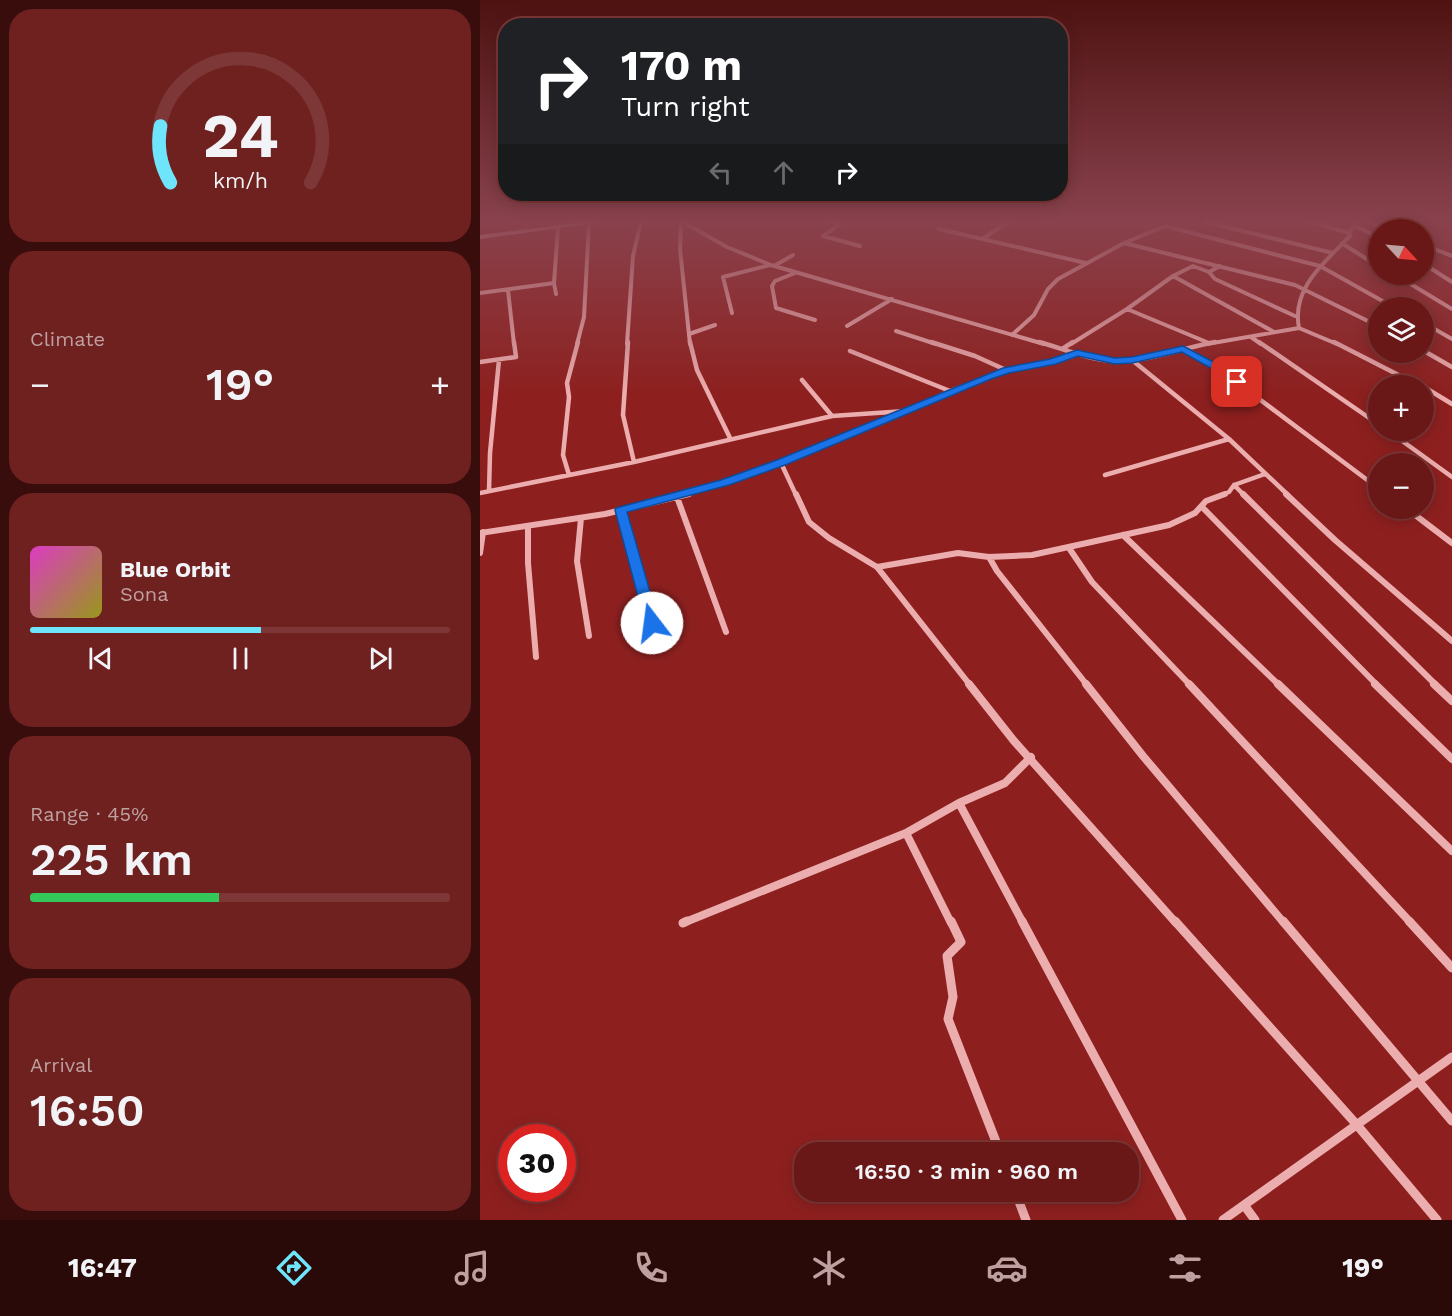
<!DOCTYPE html>
<meta charset="utf-8">
<style>
:root{--surface:#6a1817;--page:#6f2120;--text:#f1f3f6;--muted:#bea0a1;--line:#7d3736;--accent:#6ee5fa}
body{margin:0;font-family:"Work Sans",sans-serif;background:var(--page);color:var(--text);height:100vh;display:flex;flex-direction:column;font-size:22px;white-space:nowrap}
*{box-sizing:border-box;margin:0}
p{font-size:20px;color:var(--muted)}
.icon{flex:none;width:33px;height:33px;fill:none;stroke:currentColor;stroke-width:2;stroke-linecap:round;stroke-linejoin:round}
.map{position:relative;flex:1;overflow:hidden}
.panel{display:flex;flex-direction:column;gap:9px;padding:9px;background:#3a0d0d;width:480px}
.panel>*{flex:none}
.top-card{position:absolute;left:18px;top:18px;width:570px;height:183px;border-radius:24px;box-shadow:0 3px 15px #0003,0 0 0 2px var(--line);background:#202124;color:#fff;overflow:hidden}
.needle{width:39px;rotate:116deg}
.controls{position:absolute;left:888px;top:219px;display:grid;gap:12px}
.controls a{display:grid;place-items:center;width:66px;height:66px;border-radius:50%;background:var(--surface);box-shadow:0 3px 15px #0003,0 0 0 2px var(--line);font-size:30px}
.speed{position:absolute;left:18px;top:1124px;display:flex;gap:12px;font-size:30px;font-weight:700;text-align:center}
.speed>*{display:grid;place-content:center;width:78px;height:78px;border-radius:50%;background:var(--surface);box-shadow:0 3px 15px #0003,0 0 0 2px var(--line);line-height:1}
.speed .limit{border:9px solid #d22;background:#fff;color:#111}
.pin{position:absolute;display:grid;place-items:center;width:51px;height:51px;color:#fff;margin:-26px;border-radius:12px;box-shadow:0 3px 9px #0006}
.me{position:absolute;width:66px;margin:-33px;rotate:345deg;stroke-linejoin:round;filter:drop-shadow(0 0 4px #0008)}
.turn{display:flex;align-items:center;gap:21px;height:126px;padding:0 24px;font-size:27px}
.turn .icon{width:78px;height:78px;stroke-width:2.5}
.turn b{display:block;font-size:42px;line-height:51px}
.lanes{display:flex;align-items:center;height:57px;padding:0 24px;background:#0003;justify-content:center;gap:30px;direction:ltr}
.lanes .off{opacity:.35}
.big{font-size:45px;font-weight:600;line-height:1.1}
.panel .tile{flex:1;display:flex;flex-direction:column;justify-content:center;gap:9px;min-width:0;padding:0 21px;border-radius:24px;background:var(--page)}
.panel .dial{align-items:center;gap:0}
.dial svg{height:156px;overflow:visible;fill:none;stroke:var(--line);stroke-width:7;stroke-linecap:round;text-anchor:middle}
.dial text{fill:var(--text);stroke:none}
.song{display:flex;align-items:center;gap:18px}
.cover{width:72px;height:72px;border-radius:9px;background:linear-gradient(135deg,hsl(310 70% 55%),hsl(60 70% 35%))}
.played{height:6px;border-radius:3px;background:linear-gradient(90deg,var(--accent) 55%,var(--line) 55%)}
.keys{display:flex;justify-content:space-around;direction:ltr}
.heat{display:flex;justify-content:space-between;align-items:center;font-size:33px;direction:ltr}
.charge{height:9px;border-radius:4px;background:linear-gradient(90deg,#34c759 45%,var(--line) 0)}
.trip{position:absolute;left:314px;top:1142px;width:345px;height:60px;border-radius:24px;background:var(--surface);box-shadow:0 3px 15px #0003,0 0 0 2px var(--line);font-weight:600;line-height:60px;text-align:center}
.menu{display:flex;height:96px;justify-content:space-around;align-items:center;background:#2a0a09;color:var(--muted)}
.menu .icon{width:42px;height:42px}
.menu .active{color:var(--accent)}
.menu b{font-size:27px;color:var(--text)}
main{display:flex;flex:1;min-height:0}
.map>svg:first-child{display:block}
.lines{fill:none;stroke-linecap:round;stroke-linejoin:round}
.street-far4{stroke:#ecadae;stroke-width:4}
.street-far3{stroke:#ecadae;stroke-width:4.5}
.street-far2{stroke:#ecadae;stroke-width:6}
.street-far1{stroke:#ecadae;stroke-width:8}
.street{stroke:#ecadae;stroke-width:9}
.secondary{fill:#f9dad9;fill-rule:evenodd}
.route{fill:#1a73e8;stroke:#114b97;stroke-width:1.5}
</style>
<main>
<section class="panel">
<div class="tile dial"><svg viewBox="0 0 100 80">
<path d="M14 69A42 42 0 1 1 86 69"/>
<path d="M14 69A42 42 0 0 1 9 40" stroke="#6ee5fa"/>
<text x="50" y="56" font-size="32" font-weight="700">24</text>
<text x="50" y="72" font-size="11">km/h</text>
</svg></div>
<div class="tile"><p>Climate</p>
<div class="heat"><a>−</a><b class="big">19°</b><a>+</a></div>
</div>
<div class="tile">
<div class="song"><i class="cover"></i><div><b>Blue Orbit</b><p>Sona</p></div></div>
<div class="played"></div>
<div class="keys"><svg class="icon" aria-label="previous" viewBox="0 0 24 24"><path d="M18 5L8 12l10 7zM5 5v14"/></svg><svg class="icon" aria-label="pause" viewBox="0 0 24 24"><path d="M8 5v14M16 5v14"/></svg><svg class="icon" aria-label="next" viewBox="0 0 24 24"><path d="M6 5l10 7-10 7zM19 5v14"/></svg></div>
</div>
<div class="tile"><p>Range · 45%</p><b class="big">225 km</b><div class="charge"></div></div>
<div class="tile"><p>Arrival</p><b class="big">16:50</b></div>
</section>
<div class="map">
<svg width="972" height="1220" viewBox="0 0 972 1220">
<rect width="100%" height="100%" fill="#8d201f"/>
<g class="lines">
<path class="street-far4" d="M201,222L200,249L210,344
M203,222L247,247L291,265L564,344
M352,222L360,224L343,236L380,246
M726,222L853,253
M832,222L869,233
M889,222L908,230
M875,226L898,237
M459,229L606,263
M502,239L528,222
M644,243L815,285L898,326
M863,244L898,266
M944,245L972,256
M944,264L972,282
M294,266L313,255
M729,272L735,279L815,316
M315,273L295,281L292,286L296,308L335,320
M914,274L972,309
M693,276L794,332
M74,283L76,294
M28,290L34,344
M0,293L74,283L78,228
M647,309L729,343
M252,313L243,277L290,265
M944,323L972,339
M367,326L412,299
M819,328C811,288 845,262 870,236L869,233L876,222
M416,331L456,344
M209,334L235,325
M532,335L554,315L568,289L578,279L644,243L685,226L840,266L915,308
M771,337L781,344
M97,344L104,317L109,223
M147,344L153,256L161,222
M591,344L647,309L693,276L713,266L729,272L740,266
M727,344L819,328L857,344"/>
<path class="street-far3" d="M148,342L143,415L154,462
M210,342L217,370L250,438
M451,342L495,356L526,370
M559,342C584,349 611,361 637,361C670,361 703,348 735,342
M779,342L898,424
M854,342L940,386
M582,349L593,342
M704,349L739,369L898,488
M370,351L470,391
M944,351L972,367
M652,360L749,439L808,495
M0,362L36,357L34,342
M322,380L352,416
M944,387L972,404
M907,430L972,477
M301,463L316,495
M89,475L83,455L89,397L87,383L98,342
M625,475L749,439
M9,491L10,453L19,360
M0,493L154,462L352,416L426,411L470,391L527,370L572,362L597,353
M203,495L291,466L422,413
M741,495L749,492L754,485
M764,495L754,485L785,474"/>
<path class="street-far2" d="M316,494L329,522L349,538L397,567L490,685
M763,494L956,685
M806,494L855,540L972,641
M197,497L246,632
M723,508L897,685
M926,508L972,543
M141,510L172,623
M101,518L97,561L109,636
M48,526V563L56,657
M0,533L125,514L209,494
M643,535L799,685
M589,548L612,582L710,685
M0,553L3,532
M509,557L517,571L607,685
M397,567L478,553L509,557L552,555L689,525L715,513L726,501L745,494"/>
<path class="street-far1" d="M489,684L534,741L696,923
M606,684L663,756L804,923
M709,684L931,923
M798,684L972,851
M895,684L972,759
M954,684L972,701
M479,803L543,923
M426,833L471,923
M203,923L426,833L479,803L525,783L551,757"/>
<path class="street" d="M471,921L481,942L467,956L473,997L468,1019L520,1152
M542,921L702,1220
M695,921L877,1125L957,1220
M803,921L972,1121
M929,921L972,968
M203,923L207,921
M535,1191L546,1220
M764,1205L775,1220
M743,1220L972,1057"/>
<path class="secondary" d="M104,222H123L0,239V235Z"/>
</g>
<linearGradient id="sky" x2="0" y2="1"><stop stop-color="#4e1211"/><stop offset="0.56" stop-color="#89424d"/><stop offset="1" stop-color="#89424d" stop-opacity="0"/></linearGradient>
<rect width="972" height="393" fill="url(#sky)"/>
<path class="route" d="M703,346L743,367L762,382L753,384L736,371L702,352L652,363L635,364L598,356L576,364L529,373L511,379L305,465L249,485L147,512L179,623L172,628L165,623L135,510L136,508L241,480L297,460L523,368L570,359L597,350L635,358L652,357Z"/>
</svg>
<div class="controls">
<a><svg class="needle" viewBox="-14 -14 28 28"><path d="M0-13l5 13h-10z" fill="#e53935"/><path d="M0 13l5-13h-10z" fill="#bea0a1"/></svg></a>
<a><svg class="icon" aria-label="layers" viewBox="0 0 24 24"><path d="M12 4l9 5-9 5-9-5zM3 14l9 5 9-5"/></svg></a>
<a>+</a>
<a>−</a>
</div>
<div class="speed"><div class="limit">30</div></div>
<div class="pin" style="left:757px;top:382px;background:#d93025"><svg class="icon" aria-label="arrive" viewBox="0 0 24 24"><path d="M6 21V4h12l-3 4 3 4H6"/></svg></div>
<svg class="me" style="left:172px;top:623px" viewBox="-20 -20 40 40"><circle r="19" fill="#fff"/><path d="M0-13L10 11 0 6-10 11z" fill="#1a73e8"/></svg>
<div class="trip">16:50 · 3 min · 960 m</div>
<div class="top-card">
<div class="turn"><svg class="icon" aria-label="right" viewBox="0 0 24 24"><path d="M7 20v-9h11M14 6l5 5-5 5"/></svg><div><b>170 m</b>Turn right</div></div>
<div class="lanes"><svg class="icon off" aria-label="left" viewBox="0 0 24 24"><path d="M17 20v-9H6M10 6l-5 5 5 5"/></svg><svg class="icon off" aria-label="ahead" viewBox="0 0 24 24"><path d="M12 20V5M6 11l6-6 6 6"/></svg><svg class="icon" aria-label="right" viewBox="0 0 24 24"><path d="M7 20v-9h11M14 6l5 5-5 5"/></svg></div>
</div>
</div>
</main>
<nav class="menu">
<b>16:47</b>
<svg class="icon active" aria-label="directions" viewBox="0 0 24 24"><path d="M12 3l9 9-9 9-9-9zM9 14v-3h6M13 9l2 2-2 2"/></svg>
<svg class="icon" aria-label="music" viewBox="0 0 24 24"><path d="M9 18V5l10-2v13"/><circle cx="6" cy="18" r="3"/><circle cx="16" cy="16" r="3"/></svg>
<svg class="icon" aria-label="phone" viewBox="0 0 24 24"><path d="M5 4h4l2 5-3 2q2 4 5 5l2-3 5 2v4C11 20 4 13 5 4z"/></svg>
<svg class="icon" aria-label="climate" viewBox="0 0 24 24"><path d="M12 3v18M4 7l16 10M4 17L20 7"/></svg>
<svg class="icon" aria-label="car" viewBox="0 0 24 24"><path d="M5 17H2v-5l4-1 3-4h7l3 4 3 1v5h-3M9 17h6M6 11h13"/><circle cx="7" cy="17" r="2"/><circle cx="17" cy="17" r="2"/></svg>
<svg class="icon" aria-label="filters" viewBox="0 0 24 24"><path d="M4 7h16M4 17h16"/><circle cx="9" cy="7" r="2"/><circle cx="15" cy="17" r="2"/></svg>
<b>19°</b>
</nav>
